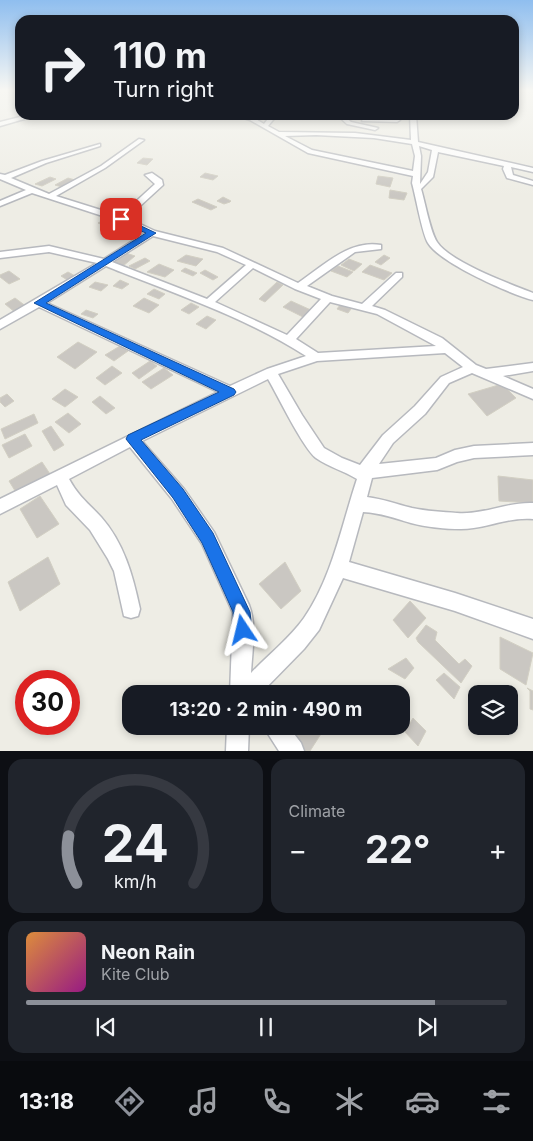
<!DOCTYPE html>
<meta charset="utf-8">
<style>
:root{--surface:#171b24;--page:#20242c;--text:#f1f3f6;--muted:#9ea1a6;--line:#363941;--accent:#8c9099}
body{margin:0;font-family:Inter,sans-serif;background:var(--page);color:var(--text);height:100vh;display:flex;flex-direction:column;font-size:19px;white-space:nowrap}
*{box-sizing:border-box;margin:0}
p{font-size:16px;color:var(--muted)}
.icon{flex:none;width:28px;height:28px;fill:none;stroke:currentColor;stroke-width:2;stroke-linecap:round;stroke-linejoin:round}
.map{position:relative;height:751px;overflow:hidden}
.details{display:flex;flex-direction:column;gap:8px;padding:8px;background:#0d0f14;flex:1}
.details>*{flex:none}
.hud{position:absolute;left:15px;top:15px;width:504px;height:105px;border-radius:15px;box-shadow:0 2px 8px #0003;background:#171b24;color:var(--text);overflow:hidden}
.fabs{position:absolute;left:468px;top:685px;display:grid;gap:10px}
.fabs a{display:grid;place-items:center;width:50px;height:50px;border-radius:10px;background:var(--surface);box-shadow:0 2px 8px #0003;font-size:25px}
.speed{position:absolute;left:15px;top:670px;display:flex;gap:10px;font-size:25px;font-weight:700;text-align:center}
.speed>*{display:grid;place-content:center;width:65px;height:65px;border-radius:50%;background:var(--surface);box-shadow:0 2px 8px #0003;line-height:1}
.speed .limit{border:8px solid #d22;background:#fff;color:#111}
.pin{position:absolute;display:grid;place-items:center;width:42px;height:42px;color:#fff;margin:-21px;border-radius:10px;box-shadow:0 2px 8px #0006}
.me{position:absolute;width:55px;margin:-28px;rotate:350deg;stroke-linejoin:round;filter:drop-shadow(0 0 4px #0008)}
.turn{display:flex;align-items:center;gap:18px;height:105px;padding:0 15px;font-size:22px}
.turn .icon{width:65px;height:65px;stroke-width:2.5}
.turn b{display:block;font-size:35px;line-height:42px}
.big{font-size:38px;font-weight:700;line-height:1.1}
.details .widget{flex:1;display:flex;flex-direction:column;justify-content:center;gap:8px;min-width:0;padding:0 18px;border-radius:15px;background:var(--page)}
.details .dial{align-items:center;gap:0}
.dial svg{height:130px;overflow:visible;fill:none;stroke:var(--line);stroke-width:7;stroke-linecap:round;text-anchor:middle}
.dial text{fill:var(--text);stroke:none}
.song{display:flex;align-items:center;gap:15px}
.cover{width:60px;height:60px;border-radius:8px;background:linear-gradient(135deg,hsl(30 70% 55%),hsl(310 70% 35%))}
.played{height:5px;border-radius:2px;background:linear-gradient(90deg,var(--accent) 85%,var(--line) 85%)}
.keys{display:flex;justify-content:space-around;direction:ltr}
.heat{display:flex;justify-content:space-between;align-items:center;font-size:28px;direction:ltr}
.details .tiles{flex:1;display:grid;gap:8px;grid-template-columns:1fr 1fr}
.widget:last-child{grid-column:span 2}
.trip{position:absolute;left:122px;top:685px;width:288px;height:50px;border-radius:15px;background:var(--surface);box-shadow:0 2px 8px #0003;font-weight:700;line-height:50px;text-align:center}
.tabs{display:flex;height:80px;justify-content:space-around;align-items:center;background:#090b0e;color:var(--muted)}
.tabs .icon{width:35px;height:35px}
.tabs .selected{color:var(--accent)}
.tabs b{font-size:22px;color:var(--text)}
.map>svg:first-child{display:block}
.building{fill:#cac7c2;stroke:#d2cfc3}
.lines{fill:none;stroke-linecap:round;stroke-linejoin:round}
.minor-casing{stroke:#b7b9be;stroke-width:3}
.minor{fill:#fff;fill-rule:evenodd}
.route{fill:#1a73e8;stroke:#114b97}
</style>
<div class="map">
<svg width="533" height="751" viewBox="0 0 533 751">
<rect width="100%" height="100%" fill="#eeede5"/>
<path class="building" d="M143,158L153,159L147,165L137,163Z
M205,173L218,176L213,180L200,177Z
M378,176L393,178L390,187L376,184Z
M50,177L56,179L42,186L35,184Z
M68,178L75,180L62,187L55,185Z
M390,190L407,193L404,200L389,198Z
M223,197L231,201L230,202L224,204L217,201Z
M198,199L217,207L211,210L192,202Z
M102,221L132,232L128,235L98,223Z
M126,253L135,256L123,266L113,263Z
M186,255L203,259L196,266L177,261Z
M384,255L390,258L381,265L375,262Z
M145,258L150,261L135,269L129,266Z
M349,259L362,264L354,271L341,265Z
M159,264L174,270L165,277L147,272Z
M370,265L392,273L384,280L362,272Z
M338,266L353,272L347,277L331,271Z
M185,268L197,273L193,276L181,271Z
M205,270L218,277L213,280L200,273Z
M9,271L20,279L9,284L0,277V275Z
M68,272L77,277L69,281L61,276Z
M120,280L129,284L122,289L113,286Z
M95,282L108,285L101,291L89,287Z
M277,282L283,285L265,302L259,299Z
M154,289L165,294L159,299L147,294Z
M15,298L27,307L16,313L5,304Z
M144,298L159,305L149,313L133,306Z
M291,301L313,311L305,318L283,307Z
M191,303L199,307L189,314L181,310Z
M340,305L351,309L348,313L337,309Z
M86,310L98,314L93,318L81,314Z
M207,316L216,320L206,329L196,324Z
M78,342L97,352L75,369L57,357Z
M120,346L128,351L114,361L105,355Z
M150,361L157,366L139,379L132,373Z
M112,366L122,373L105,385L96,378Z
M164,368L173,375L151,389L142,382Z
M502,384L516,398L487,416L468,394Z
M65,389L78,397L65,407L52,399Z
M7,394L14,401L5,407L0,402V398Z
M100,396L115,408L106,414L92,402Z
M68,413L81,424L69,433L55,422Z
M34,414L38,423L5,439L1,429Z
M51,426L64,445L54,451L42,431Z
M25,434L32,446L9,458L2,445Z
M42,462L50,474L17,494L9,481Z
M498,476L533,480V503L499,501Z
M40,496L59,524L37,538L20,509Z
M48,557L60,584L20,611L8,582Z
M285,562L301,591L281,609L259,584Z
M410,601L426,618L408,638L393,620Z
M426,625L437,632L435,640L459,664L465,659L472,666L461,683L418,642L416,638Z
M500,637L533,653L526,685L500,669Z
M406,658L414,668L405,679L388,669Z
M444,673L460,687L454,699L436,680Z
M527,688L533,691V710L530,709V691Z
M413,718L426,731L418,746L405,732Z
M291,726H326L310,751H304Z"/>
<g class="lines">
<defs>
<path id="minor" d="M28,115H38L0,126V122Z
M235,115L254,118L264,124L271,115H277L268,126L279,132L355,133L411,140L410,115H416L418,142L533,168V172L511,167L513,175L533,181V185L507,178L503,169L504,166L438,152L433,177L421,189C425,202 430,231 437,242C450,262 510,284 533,293V300C510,294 440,263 428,243C422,233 416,197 412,183L413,176L308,153L250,120ZM316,135L374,138L412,144L415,156L413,171L312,150L285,136ZM419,146L432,150L428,172L420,184L421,156Z
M337,115H343L351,122L378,128L375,130L347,124Z
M364,118H397L400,120L397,122L362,121Z
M139,139L144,140L105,168L56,196L120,216L155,184L145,175L152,173L162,180L163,185L127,218L155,231L223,248L298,283C323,266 350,239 381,245V249L355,252L307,286L332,296L362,304L396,273H402V277L372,306L385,310L442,338L476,365L486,369L533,363V371L503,376L533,389V399L472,373L449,383L425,414L393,443L379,464L436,458L455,450L474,446L533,443V455L474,458L457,462L437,470L372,478L367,497C383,499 396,504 412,508C426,511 443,512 457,513C484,515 506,502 533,503V519C506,517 486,529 461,529C446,529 426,527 411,523C394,518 381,513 363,512L349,562L455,593L533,619V639L455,611L343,578L319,630L304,649L260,694H230L233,613L202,544L172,499L130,447L69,479C79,497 88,503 101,517C124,543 133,576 140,609L138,616L131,618L124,616L114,571L108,559L90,530L66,505L57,485L0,514V499L218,392L39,307L0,329V320L97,263L49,252L0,258V252L49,246L104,259L145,233L118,221L32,193L0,206V201L26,190L0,179V174L5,175L42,161L100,144V146L46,163L11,178L49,194L101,166ZM153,236L217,252L246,265L207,299L112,262ZM106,266C173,293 245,317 306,356L267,369L230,386L47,303ZM253,268L295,289L321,299L287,335L215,302ZM330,302L377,314L436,346L318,353L296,339ZM445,353L463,367L441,377L415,406L383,435L360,465L342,458L324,448L302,415L278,374L317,361ZM268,379C278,396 303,448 316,458C329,467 344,471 357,479C342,524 332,578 304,618C289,639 269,654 251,673C252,652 257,625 249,605L214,532L184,489L142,441Z
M227,726H249L248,751H226Z
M263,726H288L301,743L304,751H279Z"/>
</defs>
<use href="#minor" class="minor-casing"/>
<use href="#minor" class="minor"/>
</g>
<linearGradient id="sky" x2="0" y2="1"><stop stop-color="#8fbeef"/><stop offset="0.46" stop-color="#f7f7f3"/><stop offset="1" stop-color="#f7f7f3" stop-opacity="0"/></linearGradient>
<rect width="533" height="196" fill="url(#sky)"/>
<path class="route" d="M118,218H124L156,233L46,303L234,389L236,392L234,395L141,440L183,489L213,533L250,612L252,630L249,636L243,639L237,636L234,630L233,612L202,543L173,498L126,439L128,435L219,392L34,303L146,233L118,221Z"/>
</svg>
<div class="fabs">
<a><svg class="icon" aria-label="layers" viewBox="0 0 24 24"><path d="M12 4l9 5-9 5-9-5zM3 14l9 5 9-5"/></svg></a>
</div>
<div class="speed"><div class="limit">30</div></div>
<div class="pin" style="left:121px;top:219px;background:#d93025"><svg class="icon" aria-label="arrive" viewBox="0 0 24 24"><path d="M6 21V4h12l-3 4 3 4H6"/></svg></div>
<svg class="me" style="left:243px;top:630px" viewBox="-20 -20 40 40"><path d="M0-17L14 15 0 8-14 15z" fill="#1a73e8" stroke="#fff" stroke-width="4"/></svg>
<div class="trip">13:20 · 2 min · 490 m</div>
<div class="hud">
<div class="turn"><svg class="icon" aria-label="right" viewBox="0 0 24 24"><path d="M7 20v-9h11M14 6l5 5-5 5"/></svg><div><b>110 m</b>Turn right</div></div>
</div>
</div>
<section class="details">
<div class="tiles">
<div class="widget dial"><svg viewBox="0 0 100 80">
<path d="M14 69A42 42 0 1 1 86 69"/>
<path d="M14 69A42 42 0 0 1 9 40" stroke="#8c9099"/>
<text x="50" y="56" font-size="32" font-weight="700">24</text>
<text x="50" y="72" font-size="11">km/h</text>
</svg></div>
<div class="widget"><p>Climate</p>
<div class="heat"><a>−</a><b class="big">22°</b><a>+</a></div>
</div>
<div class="widget">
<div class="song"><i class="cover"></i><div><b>Neon Rain</b><p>Kite Club</p></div></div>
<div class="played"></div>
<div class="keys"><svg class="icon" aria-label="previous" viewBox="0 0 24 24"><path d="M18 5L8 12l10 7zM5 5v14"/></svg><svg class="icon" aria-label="pause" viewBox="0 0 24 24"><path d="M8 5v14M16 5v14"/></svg><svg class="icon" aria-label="next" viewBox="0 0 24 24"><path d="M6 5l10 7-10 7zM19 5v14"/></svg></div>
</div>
</div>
</section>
<nav class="tabs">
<b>13:18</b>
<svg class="icon selected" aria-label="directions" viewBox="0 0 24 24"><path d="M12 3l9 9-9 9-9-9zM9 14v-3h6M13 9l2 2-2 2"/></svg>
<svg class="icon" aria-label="music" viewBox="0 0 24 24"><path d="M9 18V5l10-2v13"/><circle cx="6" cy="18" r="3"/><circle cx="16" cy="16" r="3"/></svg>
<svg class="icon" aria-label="phone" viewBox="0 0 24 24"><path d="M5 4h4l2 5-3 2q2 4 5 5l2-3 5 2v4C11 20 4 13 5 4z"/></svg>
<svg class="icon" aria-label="climate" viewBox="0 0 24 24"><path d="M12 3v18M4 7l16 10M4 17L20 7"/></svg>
<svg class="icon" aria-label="car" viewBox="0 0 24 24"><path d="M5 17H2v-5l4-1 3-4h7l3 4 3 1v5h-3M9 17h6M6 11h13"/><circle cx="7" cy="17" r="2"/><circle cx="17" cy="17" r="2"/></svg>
<svg class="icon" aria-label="filters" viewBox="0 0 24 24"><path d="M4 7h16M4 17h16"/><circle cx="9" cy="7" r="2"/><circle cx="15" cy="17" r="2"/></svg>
</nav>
